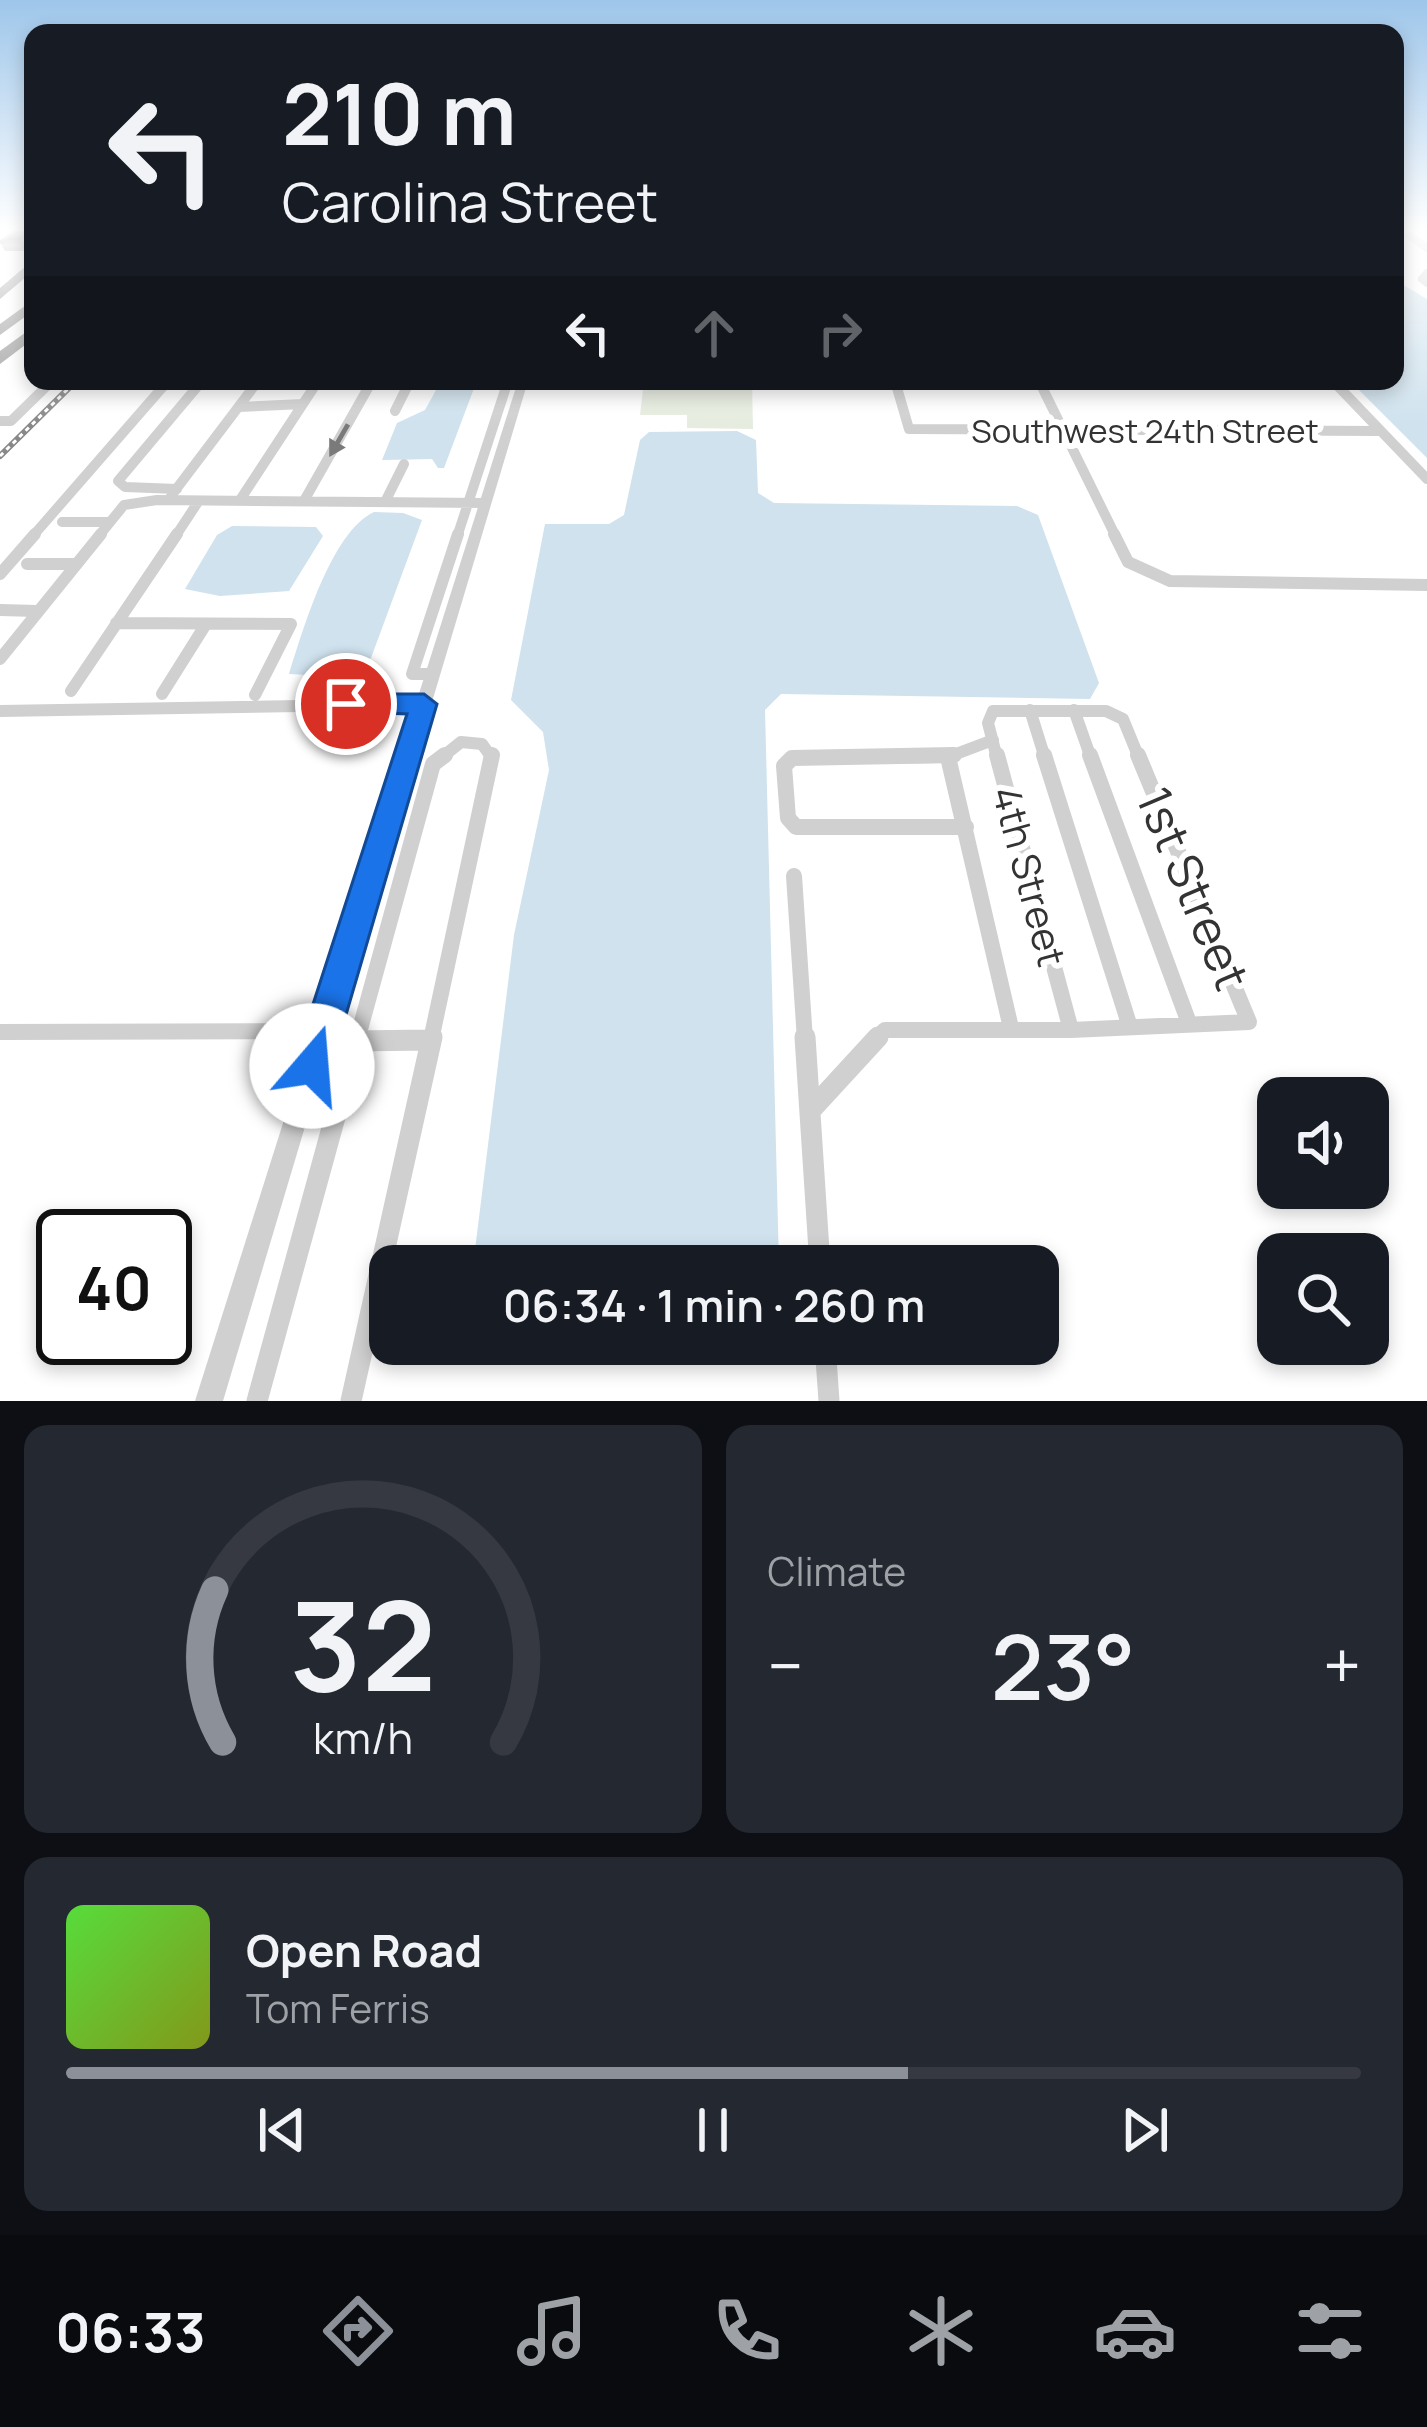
<!DOCTYPE html>
<meta charset="utf-8">
<style>
:root{--surface:#171b24;--page:#242831;--text:#f1f3f6;--muted:#9ea1a6;--line:#363941;--accent:#8c9099}
body{margin:0;font-family:Manrope,sans-serif;background:var(--page);color:var(--text);height:100vh;display:flex;flex-direction:column;font-size:45px;white-space:nowrap}
*{box-sizing:border-box;margin:0}
p{font-size:39px;color:var(--muted)}
.icon{flex:none;width:66px;height:66px;fill:none;stroke:currentColor;stroke-width:2;stroke-linecap:round;stroke-linejoin:round}
.map{position:relative;height:1401px;overflow:hidden}
.drawer{display:flex;flex-direction:column;gap:24px;padding:24px;background:#0d0f14;flex:1}
.drawer>*{flex:none}
.banner{position:absolute;left:24px;top:24px;width:1380px;height:366px;border-radius:24px;box-shadow:0 6px 18px #0003;background:#171b24;color:var(--text);overflow:hidden}
.fabs{position:absolute;left:1257px;top:1077px;display:grid;gap:24px}
.fabs a{display:grid;place-items:center;width:132px;height:132px;border-radius:24px;background:var(--surface);box-shadow:0 6px 18px #0003;font-size:60px}
.speed{position:absolute;left:36px;top:1209px;display:flex;gap:24px;font-size:60px;font-weight:700;text-align:center}
.speed>*{display:grid;place-content:center;width:156px;height:156px;border-radius:50%;background:var(--surface);box-shadow:0 6px 18px #0003;line-height:1}
.speed .limit{border:6px solid #111;border-radius:18px;background:#fff;color:#111}
.pin{position:absolute;display:grid;place-items:center;width:102px;height:102px;color:#fff;margin:-51px;border:6px solid #fff;border-radius:50%;box-shadow:0 3px 12px #0007}
.me{position:absolute;width:132px;margin:-66px;rotate:18deg;stroke-linejoin:round;filter:drop-shadow(0 0 9px #0008)}
.turn{display:flex;align-items:center;gap:42px;height:252px;padding:0 60px;font-size:54px}
.turn .icon{width:156px;height:156px;stroke-width:2.5}
.turn b{display:block;font-size:84px;line-height:102px}
.lanes{display:flex;align-items:center;height:114px;padding:0 60px;background:#0003;justify-content:center;gap:60px;direction:ltr}
.lanes .off{opacity:.35}
.big{font-size:90px;font-weight:600;line-height:1.1}
.drawer .widget{flex:1;display:flex;flex-direction:column;justify-content:center;gap:18px;min-width:0;padding:0 42px;border-radius:24px;background:var(--page)}
.drawer .dial{align-items:center;gap:0}
.dial svg{height:312px;overflow:visible;fill:none;stroke:var(--line);stroke-width:7;stroke-linecap:round;text-anchor:middle}
.dial text{fill:var(--text);stroke:none}
.song{display:flex;align-items:center;gap:36px}
.cover{width:144px;height:144px;border-radius:18px;background:linear-gradient(135deg,hsl(110 70% 55%),hsl(70 70% 35%))}
.played{height:12px;border-radius:6px;background:linear-gradient(90deg,var(--accent) 65%,var(--line) 65%)}
.keys{display:flex;justify-content:space-around;direction:ltr}
.heat{display:flex;justify-content:space-between;align-items:center;font-size:66px;direction:ltr}
.drawer .tiles{flex:1;display:grid;gap:24px;grid-template-columns:1fr 1fr}
.widget:last-child{grid-column:span 2}
.trip{position:absolute;left:369px;top:1245px;width:690px;height:120px;border-radius:24px;background:var(--surface);box-shadow:0 6px 18px #0003;font-weight:600;line-height:120px;text-align:center}
.dock{display:flex;height:192px;justify-content:space-around;align-items:center;background:#090b0e;color:var(--muted)}
.dock .icon{width:84px;height:84px}
.dock .current{color:var(--accent)}
.dock b{font-size:54px;color:var(--text)}
.map>svg:first-child{display:block}
.green{fill:#e6ecdf}
.water{fill:#cfe2ee}
.lines{fill:none;stroke-linecap:round;stroke-linejoin:round}
.minor-far4{stroke:#d0d0d0;stroke-width:8}
.minor-far3{stroke:#d0d0d0;stroke-width:10}
.minor-far2{stroke:#d0d0d0;stroke-width:12}
.minor-far1{stroke:#d0d0d0;stroke-width:16}
.minor{stroke:#d0d0d0;stroke-width:21}
.tertiary{fill:#d0d0d0;fill-rule:evenodd}
.motorway{fill:#9a9a9a;fill-rule:evenodd}
.rail-casing{stroke:#888;stroke-width:6}
.rail{stroke:#fff;stroke-width:3;stroke-dasharray:4.5;stroke-linecap:butt}
.wall{fill:#8c8c8c}
.shaded-wall{fill:#5f5f5f}
.building{fill:#1a1a1a;stroke:#5f5f5f;stroke-width:3}
.oneway{fill:#7a7a7a}
.route{fill:#1a73e8;stroke:#114b97;stroke-width:3}
.labels{text-anchor:middle;dominant-baseline:central;stroke-width:12;stroke-linejoin:round;paint-order:stroke}
.far-street-label{font-size:33px;fill:#333;stroke:#fff}
.street-label{font-size:39px;fill:#333;stroke:#fff}
.near-street-label{font-size:48px;fill:#333;stroke:#fff}
</style>
<div class="map">
<svg width="1427" height="1401" viewBox="0 0 1427 1401">
<rect width="100%" height="100%" fill="#fff"/>
<path class="green" d="M644,381H752L753,429L687,428V415H640Z"/>
<path class="water" d="M1395,280L1427,299V458L1350,381H1395Z
M441,381L476,383L444,468H438L432,459L382,460L397,423L425,410Z
M737,431L756,440L758,493L774,503L1017,506L1038,515L1099,683L1090,699L781,694L765,710L779,1266H473L514,935L549,770L543,732L511,700L545,524H609L624,515L640,440L649,432Z
M374,512L403,513L422,520L371,658L349,677L289,674C303,630 331,532 374,512Z
M232,526L316,527L323,536L289,591L220,596L185,589L217,535Z
M499,1344H731L689,1363L524,1356Z"/>
<g class="lines">
<path class="minor-far4" d="M1399,228L1427,248
M1427,273L1422,279L1427,283"/>
<path class="minor-far3" d="M895,381L909,429L1381,431
M1039,381L1116,537
M1333,381L1427,479
M239,407L303,404
M395,411L410,381
M0,421H11L52,381
M177,489L125,487L118,481L202,381
M171,496L258,381
M305,499L372,381
M240,500L318,381
M386,500L404,464
M62,522H109
M32,537L168,381
M98,537L124,505L157,500L485,503
M175,537L198,502
M457,537L508,381"/>
<path class="minor-far2" d="M1114,534L1128,562L1170,581L1427,585
M27,564H77
M0,574L35,534
M0,610L37,611
M116,623L291,624L255,695
M0,659L101,534
M433,674H412L458,534
M71,691L177,534
M162,694L206,624
M1030,710L1045,758
M1074,710L1091,758
M0,711L424,704
M441,758L461,742L482,744L492,758
M862,758L948,757L993,740
M997,758L988,723L993,711H1106L1123,719L1139,758"/>
<path class="minor-far1" d="M954,755L792,758L784,766L788,818L796,827H966
M997,755L1071,1030
M1044,755L1130,1027
M1090,755L1189,1023
M948,757L1011,1028
M794,876L805,1040
M1071,1030L1249,1022L1138,755
M0,1032L324,1031
M357,1040L433,764L445,755
M404,1040H428
M431,1040L492,755
M875,1040L885,1030H1071"/>
<path class="minor" d="M805,1037L820,1266
M354,1041L428,1040
M810,1111L878,1037
M825,1344L829,1401
M257,1401L357,1037
M351,1401L432,1037"/>
<path class="tertiary" d="M518,381H528L223,1401H195Z"/>
<path class="motorway" d="M33,260V271L0,299V288Z
M33,300V311L0,335V324Z
M33,327V339L0,364V351Z"/>
<defs>
<path id="rail" d="M0,456L76,381"/>
</defs>
<use href="#rail" class="rail-casing"/>
<use href="#rail" class="rail"/>
</g>
<path class="wall" d="M20,228L25,251H5L0,242Z"/>
<path class="shaded-wall" d="M33,233V245L25,251L20,242Z"/>
<path class="building" d="M20,228H33V233L20,242H0Z"/>
<defs><path id="oneway-solid" d="M-6-.8H1V-3.2L6.5 0L1 3.2V.8H-6Z" transform="scale(3)"/></defs>
<use class="oneway" href="#oneway-solid" transform="translate(339 440) rotate(120)"/>
<linearGradient id="sky" x2="0" y2="1"><stop stop-color="#9ec6ea"/><stop offset="0.54" stop-color="#fff"/><stop offset="1" stop-color="#fff" stop-opacity="0"/></linearGradient>
<rect width="1427" height="425" fill="url(#sky)"/>
<path class="route" d="M346,694H424L437,704L331,1066L325,1079L312,1084L299,1079L293,1066L407,714L336,711L332,704L336,697Z"/>
<g class="labels">
<g class="far-street-label">
<text x="1145" y="430">Southwest 24th Street</text>
</g>
<g class="street-label">
<text transform="translate(1030 876) rotate(75)">4th Street</text>
</g>
<g class="near-street-label">
<text transform="translate(1194 888) rotate(67)">1st Street</text>
</g>
</g>
</svg>
<div class="fabs">
<a><svg class="icon" aria-label="sound" viewBox="0 0 24 24"><path d="M4 9h4l5-4v14l-5-4H4zM17 9q2 3 0 6"/></svg></a>
<a><svg class="icon" aria-label="search" viewBox="0 0 24 24"><circle cx="10" cy="10" r="6"/><path d="M15 15l6 6"/></svg></a>
</div>
<div class="speed"><div class="limit">40</div></div>
<div class="pin" style="left:346px;top:704px;background:#d93025"><svg class="icon" aria-label="arrive" viewBox="0 0 24 24"><path d="M6 21V4h12l-3 4 3 4H6"/></svg></div>
<svg class="me" style="left:312px;top:1066px" viewBox="-20 -20 40 40"><circle r="19" fill="#fff"/><path d="M0-13L10 11 0 6-10 11z" fill="#1a73e8"/></svg>
<div class="trip">06:34 · 1 min · 260 m</div>
<div class="banner">
<div class="turn"><svg class="icon" aria-label="left" viewBox="0 0 24 24"><path d="M17 20v-9H6M10 6l-5 5 5 5"/></svg><div><b>210 m</b>Carolina Street</div></div>
<div class="lanes"><svg class="icon" aria-label="left" viewBox="0 0 24 24"><path d="M17 20v-9H6M10 6l-5 5 5 5"/></svg><svg class="icon off" aria-label="ahead" viewBox="0 0 24 24"><path d="M12 20V5M6 11l6-6 6 6"/></svg><svg class="icon off" aria-label="right" viewBox="0 0 24 24"><path d="M7 20v-9h11M14 6l5 5-5 5"/></svg></div>
</div>
</div>
<section class="drawer">
<div class="tiles">
<div class="widget dial"><svg viewBox="0 0 100 80">
<path d="M14 69A42 42 0 1 1 86 69"/>
<path d="M14 69A42 42 0 0 1 12 30" stroke="#8c9099"/>
<text x="50" y="56" font-size="32" font-weight="700">32</text>
<text x="50" y="72" font-size="11">km/h</text>
</svg></div>
<div class="widget"><p>Climate</p>
<div class="heat"><a>−</a><b class="big">23°</b><a>+</a></div>
</div>
<div class="widget">
<div class="song"><i class="cover"></i><div><b>Open Road</b><p>Tom Ferris</p></div></div>
<div class="played"></div>
<div class="keys"><svg class="icon" aria-label="previous" viewBox="0 0 24 24"><path d="M18 5L8 12l10 7zM5 5v14"/></svg><svg class="icon" aria-label="pause" viewBox="0 0 24 24"><path d="M8 5v14M16 5v14"/></svg><svg class="icon" aria-label="next" viewBox="0 0 24 24"><path d="M6 5l10 7-10 7zM19 5v14"/></svg></div>
</div>
</div>
</section>
<nav class="dock">
<b>06:33</b>
<svg class="icon current" aria-label="directions" viewBox="0 0 24 24"><path d="M12 3l9 9-9 9-9-9zM9 14v-3h6M13 9l2 2-2 2"/></svg>
<svg class="icon" aria-label="music" viewBox="0 0 24 24"><path d="M9 18V5l10-2v13"/><circle cx="6" cy="18" r="3"/><circle cx="16" cy="16" r="3"/></svg>
<svg class="icon" aria-label="phone" viewBox="0 0 24 24"><path d="M5 4h4l2 5-3 2q2 4 5 5l2-3 5 2v4C11 20 4 13 5 4z"/></svg>
<svg class="icon" aria-label="climate" viewBox="0 0 24 24"><path d="M12 3v18M4 7l16 10M4 17L20 7"/></svg>
<svg class="icon" aria-label="car" viewBox="0 0 24 24"><path d="M5 17H2v-5l4-1 3-4h7l3 4 3 1v5h-3M9 17h6M6 11h13"/><circle cx="7" cy="17" r="2"/><circle cx="17" cy="17" r="2"/></svg>
<svg class="icon" aria-label="filters" viewBox="0 0 24 24"><path d="M4 7h16M4 17h16"/><circle cx="9" cy="7" r="2"/><circle cx="15" cy="17" r="2"/></svg>
</nav>
